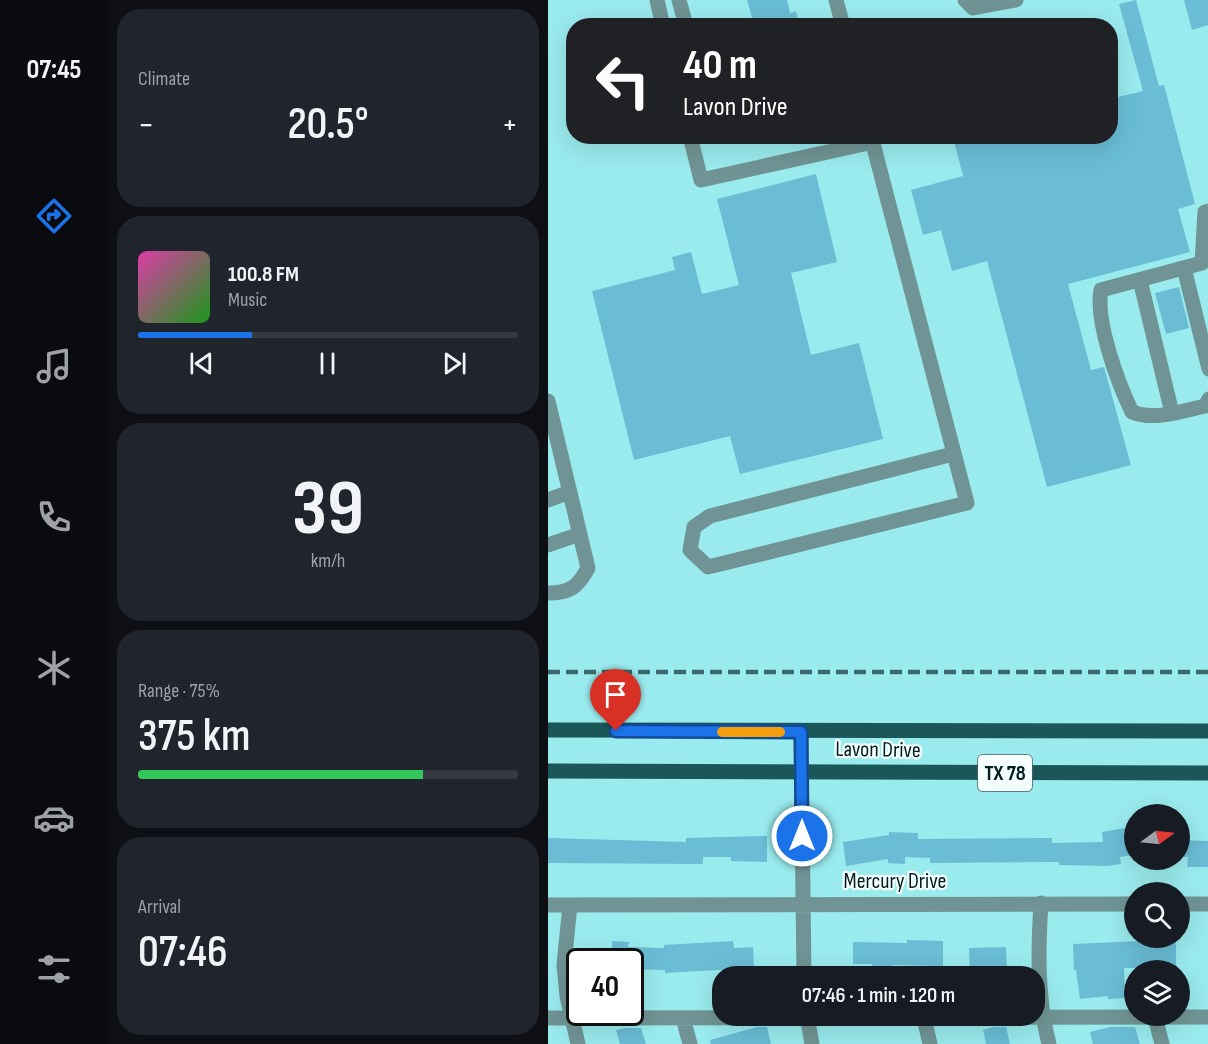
<!DOCTYPE html>
<meta charset="utf-8">
<style>
:root{--surface:#171b24;--page:#20242c;--text:#f1f3f6;--muted:#9ea1a6;--line:#363941;--accent:#1a73e8}
body{margin:0;font-family:"Sofia Sans Condensed",sans-serif;background:var(--page);color:var(--text);height:100vh;display:flex;flex-direction:column;font-size:22px;white-space:nowrap}
*{box-sizing:border-box;margin:0}
p{font-size:20px;color:var(--muted)}
.icon{flex:none;width:33px;height:33px;fill:none;stroke:currentColor;stroke-width:2;stroke-linecap:round;stroke-linejoin:round}
.map{position:relative;flex:1;overflow:hidden}
.side{display:flex;flex-direction:column;gap:9px;padding:9px;background:#0d0f14;width:440px}
.side>*{flex:none}
.top-card{position:absolute;left:18px;top:18px;width:552px;height:126px;border-radius:24px;box-shadow:0 6px 24px #0002;background:#202124;color:#fff;overflow:hidden}
.needle{width:39px;rotate:75deg}
.fabs{position:absolute;left:576px;top:804px;display:grid;gap:12px}
.fabs a{display:grid;place-items:center;width:66px;height:66px;border-radius:50%;background:var(--surface);box-shadow:0 6px 24px #0002;font-size:30px}
.speed{position:absolute;left:18px;top:948px;display:flex;gap:12px;font-size:30px;font-weight:700;text-align:center}
.speed>*{display:grid;place-content:center;width:78px;height:78px;border-radius:50%;background:var(--surface);box-shadow:0 6px 24px #0002;line-height:1}
.speed .limit{border:3px solid #111;border-radius:9px;background:#fff;color:#111}
.pin{position:absolute;display:grid;place-items:center;width:51px;height:51px;color:#fff;margin:-62px -26px;border-radius:50% 50% 50% 0;rotate:-45deg;box-shadow:0 0 6px #0007}
.pin .icon{rotate:45deg}
.me{position:absolute;width:66px;margin:-33px;rotate:0deg;stroke-linejoin:round;filter:drop-shadow(0 0 4px #0008)}
.turn{display:flex;align-items:center;gap:21px;height:126px;padding:0 18px;font-size:27px}
.turn .icon{width:78px;height:78px;stroke-width:2.5}
.turn b{display:block;font-size:42px;line-height:51px}
.big{font-size:45px;font-weight:600;line-height:1.1}
.side .card{flex:1;display:flex;flex-direction:column;justify-content:center;gap:9px;min-width:0;padding:0 21px;border-radius:24px;background:var(--page)}
.side .dial{align-items:center;gap:0}
.dial b{font-size:78px;line-height:1}
.song{display:flex;align-items:center;gap:18px}
.cover{width:72px;height:72px;border-radius:9px;background:linear-gradient(135deg,hsl(320 70% 55%),hsl(120 70% 35%))}
.played{height:6px;border-radius:3px;background:linear-gradient(90deg,var(--accent) 30%,var(--line) 30%)}
.keys{display:flex;justify-content:space-around;direction:ltr}
.heat{display:flex;justify-content:space-between;align-items:center;font-size:33px;direction:ltr}
.charge{height:9px;border-radius:4px;background:linear-gradient(90deg,#34c759 75%,var(--line) 0)}
.trip{position:absolute;left:164px;top:966px;width:333px;height:60px;border-radius:24px;background:var(--surface);box-shadow:0 6px 24px #0002;font-weight:600;line-height:60px;text-align:center}
main{display:flex;flex:1;min-height:0}
.dock{display:flex;flex-direction:column;width:108px;justify-content:space-around;align-items:center;background:#090b0e;color:var(--muted)}
.dock .icon{width:42px;height:42px}
.dock .active{color:var(--accent)}
.dock b{font-size:27px;color:var(--text)}
.map>svg:first-child{display:block}
.building{fill:#6abdd5}
.lines{fill:none;stroke-linecap:round;stroke-linejoin:round}
.minor{stroke:#709495;stroke-width:15}
.major{stroke:#1b5659;stroke-width:15}
.rail{stroke:#3a6a6d;stroke-width:4.5;stroke-dasharray:12 6;stroke-linecap:butt}
.route-casing{stroke:#114b97;stroke-width:15}
.route{stroke:#1a73e8;stroke-width:10}
.slow{stroke:#f59e0b;stroke-width:10}
.labels{text-anchor:middle;dominant-baseline:central;stroke-width:4.5;stroke-linejoin:round;paint-order:stroke}
.shield{fill:#f6fdfe;stroke:#4a6062;stroke-width:1.5}
.shield-label{font-size:21px;font-weight:bold;fill:#001d1f}
.street-label{font-size:22px;fill:#001d1f;stroke:#f6fdfe}
</style>
<main>
<nav class="dock">
<b>07:45</b>
<svg class="icon active" aria-label="directions" viewBox="0 0 24 24"><path d="M12 3l9 9-9 9-9-9zM9 14v-3h6M13 9l2 2-2 2"/></svg>
<svg class="icon" aria-label="music" viewBox="0 0 24 24"><path d="M9 18V5l10-2v13"/><circle cx="6" cy="18" r="3"/><circle cx="16" cy="16" r="3"/></svg>
<svg class="icon" aria-label="phone" viewBox="0 0 24 24"><path d="M5 4h4l2 5-3 2q2 4 5 5l2-3 5 2v4C11 20 4 13 5 4z"/></svg>
<svg class="icon" aria-label="climate" viewBox="0 0 24 24"><path d="M12 3v18M4 7l16 10M4 17L20 7"/></svg>
<svg class="icon" aria-label="car" viewBox="0 0 24 24"><path d="M5 17H2v-5l4-1 3-4h7l3 4 3 1v5h-3M9 17h6M6 11h13"/><circle cx="7" cy="17" r="2"/><circle cx="17" cy="17" r="2"/></svg>
<svg class="icon" aria-label="filters" viewBox="0 0 24 24"><path d="M4 7h16M4 17h16"/><circle cx="9" cy="7" r="2"/><circle cx="15" cy="17" r="2"/></svg>
</nav>
<section class="side">
<div class="card"><p>Climate</p>
<div class="heat"><a>−</a><b class="big">20.5°</b><a>+</a></div>
</div>
<div class="card">
<div class="song"><i class="cover"></i><div><b>100.8 FM</b><p>Music</p></div></div>
<div class="played"></div>
<div class="keys"><svg class="icon" aria-label="previous" viewBox="0 0 24 24"><path d="M18 5L8 12l10 7zM5 5v14"/></svg><svg class="icon" aria-label="pause" viewBox="0 0 24 24"><path d="M8 5v14M16 5v14"/></svg><svg class="icon" aria-label="next" viewBox="0 0 24 24"><path d="M6 5l10 7-10 7zM19 5v14"/></svg></div>
</div>
<div class="card dial"><b>39</b><p>km/h</p></div>
<div class="card"><p>Range · 75%</p><b class="big">375 km</b><div class="charge"></div></div>
<div class="card"><p>Arrival</p><b class="big">07:46</b></div>
</section>
<div class="map">
<svg width="661" height="1044" viewBox="0 0 661 1044">
<rect width="100%" height="100%" fill="#9aebee"/>
<path class="building" d="M199,0H239L242,13L248,11L252,26L206,24Z
M588,0L611,86L616,85L647,204L630,209L642,252L520,284L543,370L556,367L583,465L499,487L439,261L404,271L393,230L375,235L363,190L415,176L406,141L423,136H562V99L595,91L571,4Z
M636,0H660V25L644,30Z
M268,174L289,262L243,273L263,355L311,343L335,439L192,474L182,436L86,460L44,291L127,270L124,257L143,252L154,294L191,285L169,199Z
M631,287L641,328L618,334L607,293Z
M583,827L586,855L572,857L573,864L559,866L511,865V862L382,863V858L357,857V864L340,863V859L298,866L295,842L341,835V832L370,833V839L504,838V843L555,842L554,832Z
M219,836V862L183,861V857H155V864L0,863V838L138,842V838Z
M632,840L660,841V867H639L640,857H632Z
M359,940L395,941V966L344,965V976H324V964H305V942L359,943Z
M64,941L81,942L80,947L116,948V945L185,941L186,948L205,947L206,968L117,973V970L82,969V962H64Z
M594,941H628V968H576L577,998L560,999V996L532,999L528,970H526L525,944Z
M458,947L459,974L422,975L421,948Z
M209,1027H219L223,1044H163L162,1040Z
M445,1027H458L462,1044H438L435,1030Z
M562,1027H587L592,1044H545L542,1032Z
M78,1028H93L98,1044H72L68,1030Z"/>
<g class="lines">
<path class="minor" d="M109,0L115,26
M131,0L138,26
M288,0L295,26
M417,0L425,8L468,0
M142,136L153,180L325,142
M323,136L419,503L160,567L142,550L146,527L162,516L405,454
M661,211L657,212L654,263L553,290C547,321 570,383 584,412C606,421 634,411 657,406L661,399
M636,268L661,369
M592,280L624,413
M0,401L40,568C30,587 22,593 0,593
M0,500L22,492
M0,545L32,534
M253,733L256,976
M493,903C490,950 489,998 501,1044
M632,904H661
M0,905L586,904
M22,905L16,965L19,996L30,1044
M259,1016L264,1044
M607,1017L614,1044
M0,1018L661,1017
M135,1018L142,1044
M376,1018L382,1044"/>
<path class="major" d="M0,730L661,731
M0,771L661,773"/>
<path class="rail" d="M0,672H661"/>
</g>
<g class="lines">
<defs>
<path id="route" d="M68,731L253,732L254,836"/>
</defs>
<use href="#route" class="route-casing"/>
<use href="#route" class="route"/>
<path class="slow" d="M174,732H232"/>
</g>
<g class="labels">
<rect class="shield" x="430" y="755" width="54" height="36" rx="4.5"/>
<g class="shield-label">
<text x="457" y="773">TX 78</text>
</g>
<g class="street-label">
<text transform="translate(330 750) rotate(1)">Lavon Drive</text>
<text x="347" y="881">Mercury Drive</text>
</g>
</g>
</svg>
<div class="fabs">
<a><svg class="needle" viewBox="-14 -14 28 28"><path d="M0-13l5 13h-10z" fill="#e53935"/><path d="M0 13l5-13h-10z" fill="#9ea1a6"/></svg></a>
<a><svg class="icon" aria-label="search" viewBox="0 0 24 24"><circle cx="10" cy="10" r="6"/><path d="M15 15l6 6"/></svg></a>
<a><svg class="icon" aria-label="layers" viewBox="0 0 24 24"><path d="M12 4l9 5-9 5-9-5zM3 14l9 5 9-5"/></svg></a>
</div>
<div class="speed"><div class="limit">40</div></div>
<div class="pin" style="left:68px;top:731px;background:#d93025"><svg class="icon" aria-label="arrive" viewBox="0 0 24 24"><path d="M6 21V4h12l-3 4 3 4H6"/></svg></div>
<svg class="me" style="left:254px;top:836px" viewBox="-20 -20 40 40"><circle r="17" fill="#1a73e8" stroke="#fff" stroke-width="3"/><path d="M0-11L8 9 0 5-8 9z" fill="#fff"/></svg>
<div class="trip">07:46 · 1 min · 120 m</div>
<div class="top-card">
<div class="turn"><svg class="icon" aria-label="left" viewBox="0 0 24 24"><path d="M17 20v-9H6M10 6l-5 5 5 5"/></svg><div><b>40 m</b>Lavon Drive</div></div>
</div>
</div>
</main>
